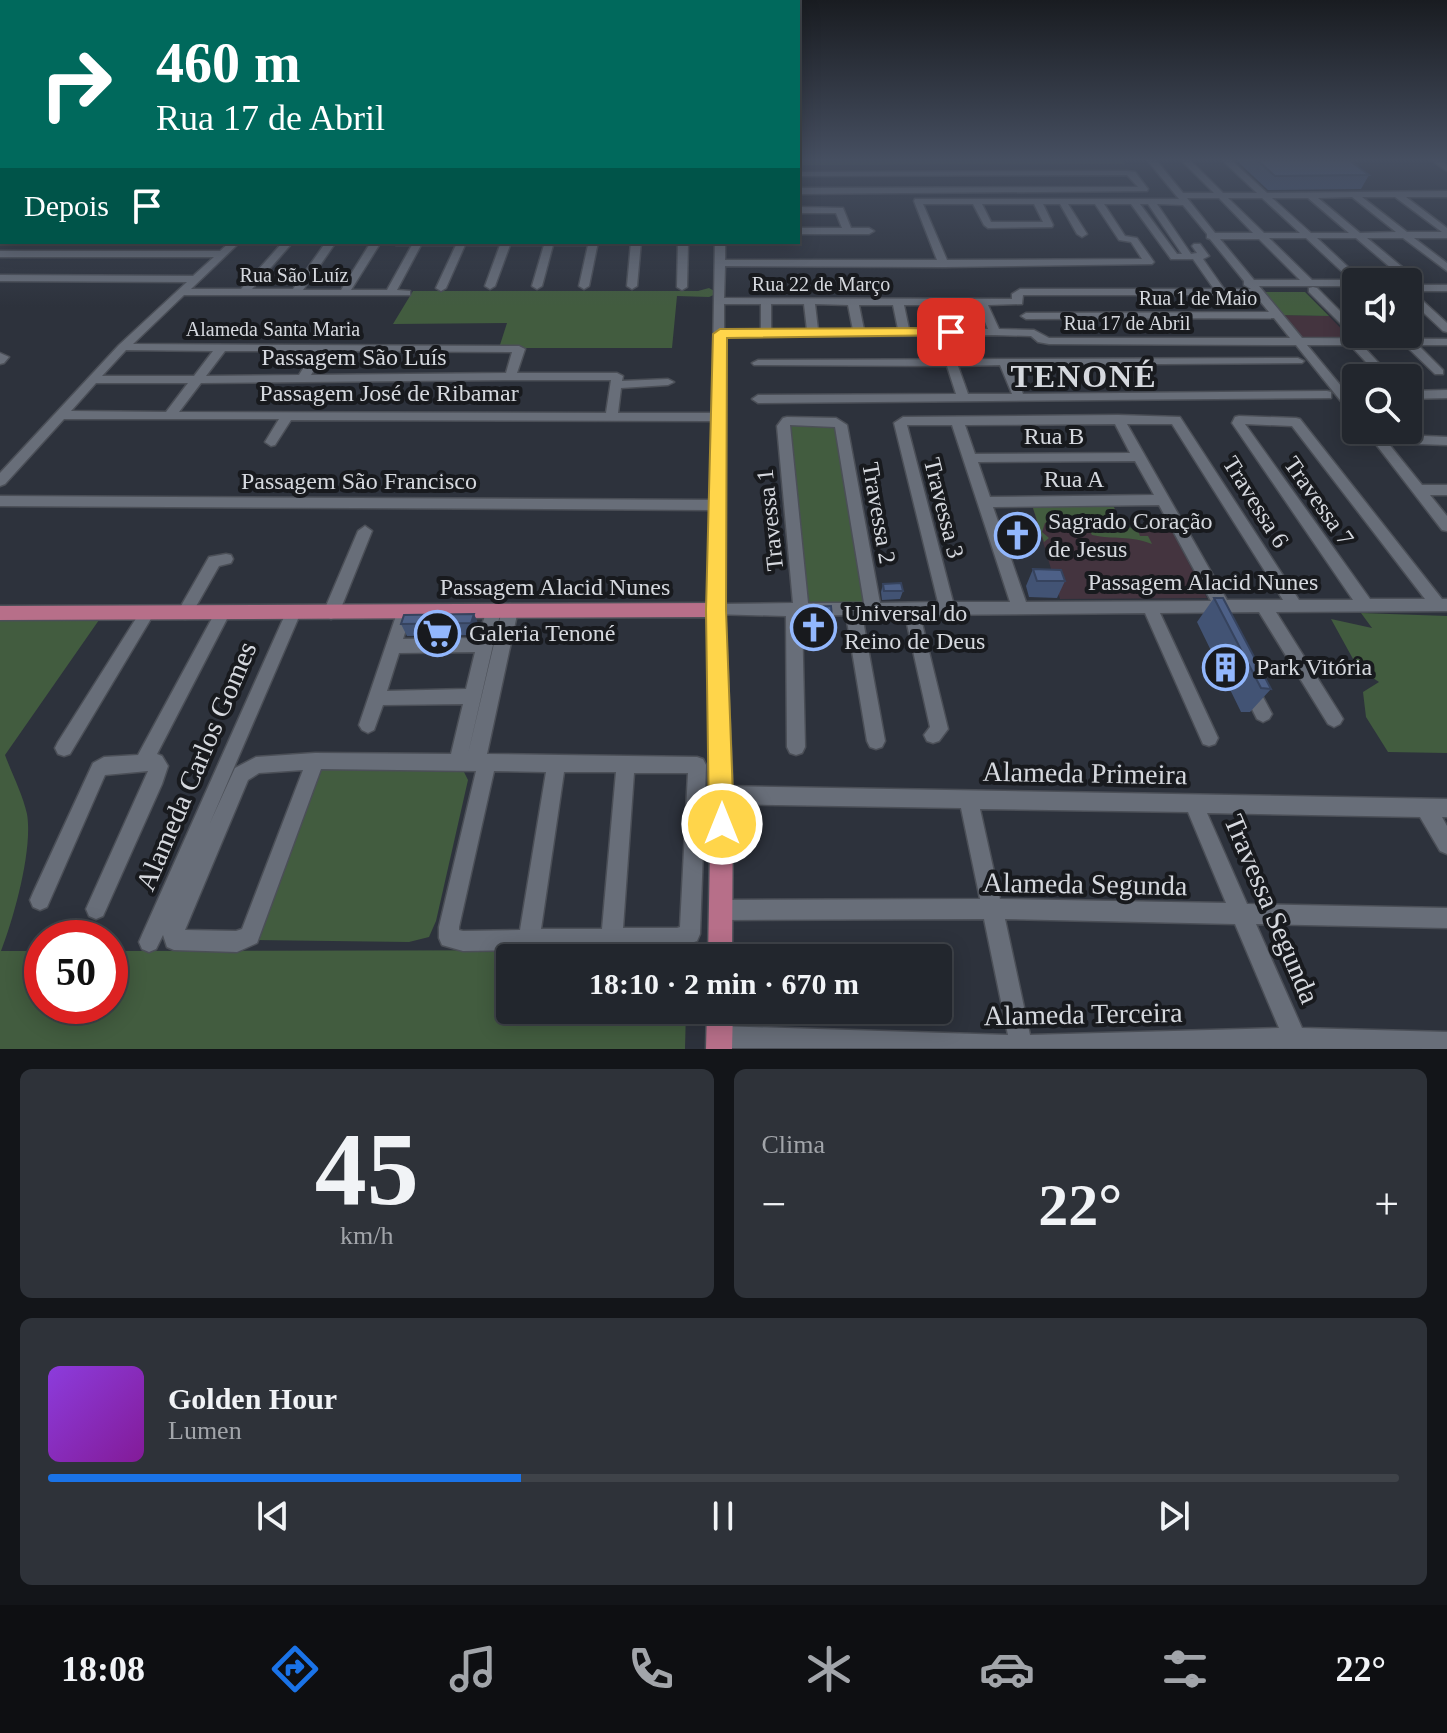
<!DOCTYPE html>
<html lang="pt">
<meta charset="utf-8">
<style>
:root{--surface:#22262d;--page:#2e3239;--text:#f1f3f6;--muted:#a2a5aa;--line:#3f4349;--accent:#1a73e8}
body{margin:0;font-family:Georgia,serif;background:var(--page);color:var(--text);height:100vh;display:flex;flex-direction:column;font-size:30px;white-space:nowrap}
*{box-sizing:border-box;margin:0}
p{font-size:26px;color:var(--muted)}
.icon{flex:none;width:44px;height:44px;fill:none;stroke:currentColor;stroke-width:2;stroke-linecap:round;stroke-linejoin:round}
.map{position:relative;height:1049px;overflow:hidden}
.panel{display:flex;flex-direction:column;gap:20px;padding:20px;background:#131519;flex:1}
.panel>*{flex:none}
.top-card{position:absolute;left:0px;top:0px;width:800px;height:244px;box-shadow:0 4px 20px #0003,0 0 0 2px var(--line);background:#00695c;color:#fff;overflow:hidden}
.tools{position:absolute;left:1342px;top:268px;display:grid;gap:16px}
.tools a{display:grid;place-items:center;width:80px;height:80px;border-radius:8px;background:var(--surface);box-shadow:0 4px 20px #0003,0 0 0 2px var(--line);font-size:40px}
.speed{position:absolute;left:24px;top:920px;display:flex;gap:16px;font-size:40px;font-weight:700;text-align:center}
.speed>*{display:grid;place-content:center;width:104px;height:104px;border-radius:50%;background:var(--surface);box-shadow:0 4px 20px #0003,0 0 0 2px var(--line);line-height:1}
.speed .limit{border:12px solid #d22;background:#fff;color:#111}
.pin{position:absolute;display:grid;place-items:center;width:68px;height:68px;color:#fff;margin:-34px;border-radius:16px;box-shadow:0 4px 12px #0006}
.me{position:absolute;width:88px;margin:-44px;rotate:0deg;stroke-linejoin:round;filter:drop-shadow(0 0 6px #0008)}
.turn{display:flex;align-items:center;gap:28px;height:168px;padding:0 24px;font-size:36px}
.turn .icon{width:104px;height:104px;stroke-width:2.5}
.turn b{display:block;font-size:56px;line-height:68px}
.then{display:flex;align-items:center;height:76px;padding:0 24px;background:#0003;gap:16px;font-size:30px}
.big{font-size:60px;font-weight:700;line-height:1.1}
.panel .tile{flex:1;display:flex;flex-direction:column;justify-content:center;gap:12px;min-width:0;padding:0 28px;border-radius:12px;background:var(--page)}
.panel .dial{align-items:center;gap:0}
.dial b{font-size:104px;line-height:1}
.song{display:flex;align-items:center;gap:24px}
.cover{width:96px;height:96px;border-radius:12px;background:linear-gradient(135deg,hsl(270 70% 55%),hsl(290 70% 35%))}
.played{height:8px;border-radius:4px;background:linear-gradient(90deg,var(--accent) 35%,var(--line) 35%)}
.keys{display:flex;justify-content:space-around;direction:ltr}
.heat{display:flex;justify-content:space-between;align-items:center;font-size:44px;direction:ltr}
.panel .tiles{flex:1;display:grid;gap:20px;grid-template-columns:1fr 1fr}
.tile:last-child{grid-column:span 2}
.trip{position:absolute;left:496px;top:944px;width:456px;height:80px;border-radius:8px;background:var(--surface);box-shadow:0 4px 20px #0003,0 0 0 2px var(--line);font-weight:700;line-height:80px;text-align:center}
.tabs{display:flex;height:128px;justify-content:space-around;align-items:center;background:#0e0f12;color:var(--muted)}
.tabs .icon{width:56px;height:56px}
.tabs .selected{color:var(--accent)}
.tabs b{font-size:36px;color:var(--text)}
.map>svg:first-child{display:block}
.education{fill:#44343f}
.green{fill:#425c3f}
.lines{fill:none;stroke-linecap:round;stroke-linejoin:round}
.minor-casing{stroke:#4b4f57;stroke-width:3}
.major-casing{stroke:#4b4f57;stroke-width:3}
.minor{fill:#686e79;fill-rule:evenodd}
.major{fill:#b76f89;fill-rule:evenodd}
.wall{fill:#425374}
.shaded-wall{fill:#36435e}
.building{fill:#4d6087;stroke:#36435e;stroke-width:2}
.route{fill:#ffd54a;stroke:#a68a30;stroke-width:2}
.labels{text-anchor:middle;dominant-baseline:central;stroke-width:8;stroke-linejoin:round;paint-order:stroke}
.far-street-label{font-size:20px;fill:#d5d8de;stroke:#181a1e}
.street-label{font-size:24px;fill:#d5d8de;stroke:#181a1e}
.poi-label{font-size:24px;fill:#d5d8de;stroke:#181a1e;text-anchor:start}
.near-street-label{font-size:28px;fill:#d5d8de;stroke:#181a1e}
.district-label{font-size:32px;font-weight:bold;letter-spacing:2px;fill:#d5d8de;stroke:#181a1e}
</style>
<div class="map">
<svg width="1447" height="1049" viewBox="0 0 1447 1049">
<rect width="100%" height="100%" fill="#2d323c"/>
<path class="education" d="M1277,315L1329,316L1351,339H1296Z
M1032,505H1113L1124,528L1171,529L1207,598L1060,599Z"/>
<path class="green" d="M1122,160L1125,164L798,165V160Z
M709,288L718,293L709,297L677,296L672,348H499L507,323L393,324L413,291H698Z
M1256,292H1305L1329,316L1277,315Z
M787,423H834L864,603L802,604Z
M1032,505H1113L1123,527L1137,528L1140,536H1148L1152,544C1129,535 1115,540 1092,535C1084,517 1062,519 1045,523L1042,532L1049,538L1044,542Z
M1361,613L1447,616V753L1388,752L1366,717L1363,692L1379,682L1358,668L1331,619L1372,628Z
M99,620L5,755C12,774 23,795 27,814C33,849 14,918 1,951H42V1006H110V951L688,950L687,958H510V1010H686L685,1049H0V621Z
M456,769L463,770L468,780L436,921L429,937L409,942L253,940L318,770Z"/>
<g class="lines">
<defs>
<path id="minor" d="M1147,160H1156L1183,193H1214L1181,160H1190L1223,193H1257L1222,160H1231L1267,193L1447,191V197H1406L1447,228V238H1414L1447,263V271L1403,238H1367L1419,281V285H1447V291H1412L1447,323V332L1443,331L1408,298V285H1411L1356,238H1317L1364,282H1356V286H1259L1302,338L1447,339V345H1418L1443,370V374H1435L1405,345H1362L1389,374L1383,377L1379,376L1350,345H1307L1356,404V416L1352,415L1296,345L1049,344L1038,342L1031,336L995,335L724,337V604L793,603L777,426L783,418L787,417L836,418L847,425L880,603L938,602L894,423L903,417L1118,415L1180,417L1299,600H1353L1232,423L1235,417L1239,416L1296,418L1300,419L1442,599H1447V611L1276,612L1340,714L1343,719L1340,724L1334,727L1328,724L1259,612L1160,613L1218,738L1215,744L1209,746L1203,744L1145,613L920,615L948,729L939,741L933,743L927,741L924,735L930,727L905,615H862L885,741L882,747L876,749L870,747L867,741L846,615L802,616L805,747L802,753L796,755L790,753L787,747L786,616L711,614L708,610L710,510L0,506V496L710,500L712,421L291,420L275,445L271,446L265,442L279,419H64L5,484L0,486V473L119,345L187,282L0,281V275L193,276L214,257H0V251H220L230,242H240L191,289H241L283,242H293L252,289H293L326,242H336L303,290H341L371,242H381L351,290H387L412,245H396L391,242H598L589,286L584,289L579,286L588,245H553L542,286L537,289L532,286L544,245H510L495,286L490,289L485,286L500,245H465L446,288L441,291L436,288L456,245H421L397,290L410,291V295H184L133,344L519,346L525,349L517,373H617L623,376L622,381L668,379L674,382L668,385L621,388L618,413H712L715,242H725V260H937L914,201L915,199H1179ZM1352,197L1396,232L1360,233L1318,198ZM1362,197H1395L1442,232H1407ZM1187,198H1219L1253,233H1215ZM1228,198H1262L1300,233H1264ZM1272,198H1308L1349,233H1311ZM923,204H973L984,225L988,228L1052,227L1053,225L1043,204H1060L1077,234L1082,237L1087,234L1068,204H1095L1119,240L1131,242L1142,259L947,260ZM982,204H1034L1043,222H991ZM1104,204H1131L1171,259H1193L1214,289H1020L1012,294V299L724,298L725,266L944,267L1152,264L1154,262L1137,238L1125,236ZM1140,204H1148L1182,254H1177ZM1157,204L1183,205L1207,234V238L1210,239L1244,281V285L1251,289H1224L1203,259L1209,256L1200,244H1194L1192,246L1197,253L1191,254ZM1269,238H1306L1351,280H1312ZM1220,239H1259L1300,280H1254ZM1023,295H1255L1269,312L1026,313L1021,316L1026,319L1274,318L1290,338H1049L1034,330L999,329L988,305L1022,304ZM724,304H761V330L724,331ZM771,304H804L807,330H771ZM815,304L848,305L853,330H818ZM859,305H893L898,329L864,330ZM904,305H938L945,329H909ZM948,305H978L988,329H955ZM126,350L213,351L194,376H102ZM225,351H314L299,375L206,376ZM325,351L512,352L506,373L311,375ZM506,380H611L606,413L179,412L201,383ZM96,383H188L166,412L71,411ZM1115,424L1130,453L975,454L965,425ZM1127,424H1172L1283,600H1227ZM1245,424L1292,426L1425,599H1370ZM790,425L835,427L864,603H808ZM907,425H952L1010,602H953ZM1135,461L1154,495L990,497L978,462ZM1159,505L1211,601L1026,602L993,507Z
M1431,160H1441L1447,165V171Z
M1127,171L1135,172L1148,189L1147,191L798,194V188L1138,187L1127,175L798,176V172Z
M0,175H2V179H0Z
M798,207L843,208L851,228H869L874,231L869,234H798V228H842L836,213H798Z
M631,242H641L637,286L632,289L627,286Z
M678,242H688L687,287L682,290L677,287Z
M1313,287L1317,288L1356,327V334L1360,335H1352L1309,292V288Z
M0,353L9,357L4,363L0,364Z
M1298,358L1304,361L1302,363L1011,365L1023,394L1327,391L1331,392V398L758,403L752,399L758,395L956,394L947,366L754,365L752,363L758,360ZM1000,365L1012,394H968L958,366Z
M1447,390V398L1408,399V391Z
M1365,430H1378L1381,434L1447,437V445L1388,443L1422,485H1447V495H1430L1447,516V531L1442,530Z
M365,526L372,531L339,613L336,617L331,619L326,617L323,613L358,531Z
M226,554L231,555L233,559L231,563L219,566L190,617L185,619L180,617L177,613L209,557Z
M493,604L498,606L501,610L468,754L502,610L505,606L510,604L515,606L518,610L487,754L697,757L703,759L706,765L700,934L697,941L677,948L463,951L442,945L439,938V927L476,771L321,769L257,943L237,952L174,950L167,947L163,935L156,949L149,952L142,949L139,942L142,935L288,608L293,606L298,608L301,612L210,823L235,768L256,757L315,753L451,754L463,704L383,705L374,730L368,733L362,730L359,725L399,607L404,605L409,607L412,611L403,639L478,638L488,606ZM475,652L466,689L387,691L399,653ZM303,770L242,929L236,931L185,930L248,780L259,773ZM494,771L546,772L520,930L463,931L459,930V927ZM564,772H616L602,929H541ZM634,773H688L680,927L677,928H623Z
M147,607L152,609L155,613L152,617L70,754L64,756L58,754L55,748L58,742L142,609Z
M222,607L227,609L230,613L157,754L162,756L168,766L162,784L103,916L96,919L89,916L86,909L148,771L105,775L47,907L40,910L33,907L30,900L33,893L93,763L104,757L138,755L217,609Z
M1250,682L1256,684L1272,714L1269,719L1263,722L1257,719L1242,689L1244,684Z
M722,786L1447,799V817H1442L1447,826V854L1440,851L1420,817L1207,813L1247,904L1447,908V928L1256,924L1302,1028L1447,1032V1049L719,1048L711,1045L708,1037L711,1029L719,1026L1008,1035L984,919L721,920L714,917L711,910L714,903L721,900L980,899L961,808L722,804L715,801L713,795L715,789ZM980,809L1188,812L1226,903L1000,899ZM1005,919L1235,924L1279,1028L1030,1035Z"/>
<path id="major" d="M716,603L722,605L725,610L733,795L732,958H708L711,795L707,617L0,620V606Z
M707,1010H733L732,1049H706Z"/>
</defs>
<use href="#minor" class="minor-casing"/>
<use href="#major" class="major-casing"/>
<use href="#minor" class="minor"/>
<use href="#major" class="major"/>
</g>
<path class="wall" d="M1236,160H1349L1369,175L1361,189L1268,190Z
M1007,522L1034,531L1031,539H1007L1004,531Z
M1033,569L1065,581L1057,598L1029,597L1026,586Z
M883,584L903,591L900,599L882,600L881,592Z
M1214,598L1271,689L1250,712H1241L1197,622Z
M807,607L833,628L831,640L806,639L805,619Z
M474,614L479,626L476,635L407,636L401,624Z"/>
<path class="shaded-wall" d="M474,614L479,626L476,635L471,623Z"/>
<path class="building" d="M1257,160H1349L1369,175L1275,176Z
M1007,522L1031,523L1034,531L1010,530Z
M1033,569L1061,570L1065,581H1037Z
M901,583L903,591H884L883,584Z
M1214,598H1223L1271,689L1261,688Z
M831,606L833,628L807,627V607Z
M474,614L471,623L401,624L404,615Z"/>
<linearGradient id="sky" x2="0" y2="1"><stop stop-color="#191c21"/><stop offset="0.52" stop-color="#464f61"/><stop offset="1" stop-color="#464f61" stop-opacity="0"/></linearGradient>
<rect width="1447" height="307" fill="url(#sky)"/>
<path class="route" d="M951,328L958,332L956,335L727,338L726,610L734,824L730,833L722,836L713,833L709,824L706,610L713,334L720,329Z"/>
<defs>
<symbol id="church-ring" viewBox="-11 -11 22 22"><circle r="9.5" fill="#181a1e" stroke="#92b7fd" stroke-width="1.5"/><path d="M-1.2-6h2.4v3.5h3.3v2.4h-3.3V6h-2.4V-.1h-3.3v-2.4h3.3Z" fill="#92b7fd"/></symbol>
<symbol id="supermarket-ring" viewBox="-11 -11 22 22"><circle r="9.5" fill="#181a1e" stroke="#92b7fd" stroke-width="1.5"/><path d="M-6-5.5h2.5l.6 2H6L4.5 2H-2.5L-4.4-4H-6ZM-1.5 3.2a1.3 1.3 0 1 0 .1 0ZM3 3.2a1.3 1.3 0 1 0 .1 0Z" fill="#92b7fd"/></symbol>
<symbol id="building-ring" viewBox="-11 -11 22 22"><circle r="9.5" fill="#181a1e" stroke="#92b7fd" stroke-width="1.5"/><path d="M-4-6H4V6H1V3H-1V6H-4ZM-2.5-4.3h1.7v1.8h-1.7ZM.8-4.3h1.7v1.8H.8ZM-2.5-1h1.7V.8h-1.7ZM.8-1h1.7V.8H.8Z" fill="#92b7fd"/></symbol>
</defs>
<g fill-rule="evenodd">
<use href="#church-ring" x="992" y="510" width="51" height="51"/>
<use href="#church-ring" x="788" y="602" width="51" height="51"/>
<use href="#supermarket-ring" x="412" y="608" width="51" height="51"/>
<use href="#building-ring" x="1200" y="642" width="51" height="51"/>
</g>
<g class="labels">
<g class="far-street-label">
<text x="294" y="275">Rua São Luíz</text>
<text x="821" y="284">Rua 22 de Março</text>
<text x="1198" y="298">Rua 1 de Maio</text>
<text x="1127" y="323">Rua 17 de Abril</text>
<text x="273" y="329">Alameda Santa Maria</text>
</g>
<g class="street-label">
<text x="354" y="357">Passagem São Luís</text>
<text x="389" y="393">Passagem José de Ribamar</text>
<text x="1054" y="436">Rua B</text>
<text x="1074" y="479">Rua A</text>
<text x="359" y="481">Passagem São Francisco</text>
<text transform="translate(1319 501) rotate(55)">Travessa 7</text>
<text transform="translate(1256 502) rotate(58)">Travessa 6</text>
<text transform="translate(944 508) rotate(76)">Travessa 3</text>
<text transform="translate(879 513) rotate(80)">Travessa 2</text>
<text transform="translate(770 520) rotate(-96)">Travessa 1</text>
<text x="1203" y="582">Passagem Alacid Nunes</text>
<text x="555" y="587">Passagem Alacid Nunes</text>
</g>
<g class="poi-label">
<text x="1048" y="521">Sagrado Coração<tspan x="1048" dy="28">de Jesus</tspan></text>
<text x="844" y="613">Universal do<tspan x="844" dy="28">Reino de Deus</tspan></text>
<text x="469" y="633">Galeria Tenoné</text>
<text x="1256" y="667">Park Vitória</text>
</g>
<g class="near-street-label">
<text transform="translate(196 766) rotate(-67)">Alameda Carlos Gomes</text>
<text transform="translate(1085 773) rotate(1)">Alameda Primeira</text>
<text transform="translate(1085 884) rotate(1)">Alameda Segunda</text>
<text transform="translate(1272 909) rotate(67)">Travessa Segunda</text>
<text transform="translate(1083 1014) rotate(-1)">Alameda Terceira</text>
</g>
<g class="district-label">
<text x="1084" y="376">TENONÉ</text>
</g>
</g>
</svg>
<div class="tools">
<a><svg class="icon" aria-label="sound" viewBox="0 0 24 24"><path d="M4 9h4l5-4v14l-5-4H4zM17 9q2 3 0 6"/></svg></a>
<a><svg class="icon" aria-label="search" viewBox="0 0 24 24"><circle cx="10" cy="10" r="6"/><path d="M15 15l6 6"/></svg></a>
</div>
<div class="speed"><div class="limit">50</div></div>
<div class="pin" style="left:951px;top:332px;background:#d93025"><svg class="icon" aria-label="arrive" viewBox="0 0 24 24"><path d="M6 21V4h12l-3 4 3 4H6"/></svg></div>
<svg class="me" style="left:722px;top:824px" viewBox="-20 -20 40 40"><circle r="17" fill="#ffd54a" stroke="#fff" stroke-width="3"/><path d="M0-11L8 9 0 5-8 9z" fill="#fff"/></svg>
<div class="trip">18:10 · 2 min · 670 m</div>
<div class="top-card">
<div class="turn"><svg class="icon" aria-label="right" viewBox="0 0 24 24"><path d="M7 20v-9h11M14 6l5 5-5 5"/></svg><div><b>460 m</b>Rua 17 de Abril</div></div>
<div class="then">Depois<svg class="icon" aria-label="arrive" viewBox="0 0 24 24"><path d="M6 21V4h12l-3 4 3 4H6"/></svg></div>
</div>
</div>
<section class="panel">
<div class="tiles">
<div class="tile dial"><b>45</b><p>km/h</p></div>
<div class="tile"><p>Clima</p>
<div class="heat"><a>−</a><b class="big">22°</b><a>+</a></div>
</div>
<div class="tile">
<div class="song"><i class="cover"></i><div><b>Golden Hour</b><p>Lumen</p></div></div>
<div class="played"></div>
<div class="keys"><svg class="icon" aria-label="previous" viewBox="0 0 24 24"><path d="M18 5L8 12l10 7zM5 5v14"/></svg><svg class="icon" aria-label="pause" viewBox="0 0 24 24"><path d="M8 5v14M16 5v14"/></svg><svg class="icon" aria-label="next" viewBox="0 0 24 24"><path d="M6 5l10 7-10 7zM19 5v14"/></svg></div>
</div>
</div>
</section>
<nav class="tabs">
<b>18:08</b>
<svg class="icon selected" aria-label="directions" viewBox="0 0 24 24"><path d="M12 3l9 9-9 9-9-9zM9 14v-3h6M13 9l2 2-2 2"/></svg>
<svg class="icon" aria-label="music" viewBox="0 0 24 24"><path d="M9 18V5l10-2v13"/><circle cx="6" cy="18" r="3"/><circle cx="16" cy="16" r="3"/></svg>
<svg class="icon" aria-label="phone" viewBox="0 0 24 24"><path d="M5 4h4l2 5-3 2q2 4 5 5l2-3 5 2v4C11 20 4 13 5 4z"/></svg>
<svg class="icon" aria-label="climate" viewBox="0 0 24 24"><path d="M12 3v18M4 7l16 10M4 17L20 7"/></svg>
<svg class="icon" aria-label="car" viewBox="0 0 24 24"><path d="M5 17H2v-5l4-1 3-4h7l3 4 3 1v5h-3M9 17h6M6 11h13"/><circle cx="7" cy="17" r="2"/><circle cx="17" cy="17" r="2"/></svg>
<svg class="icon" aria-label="filters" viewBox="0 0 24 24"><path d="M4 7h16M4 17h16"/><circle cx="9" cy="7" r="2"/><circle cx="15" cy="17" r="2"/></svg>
<b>22°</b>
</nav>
